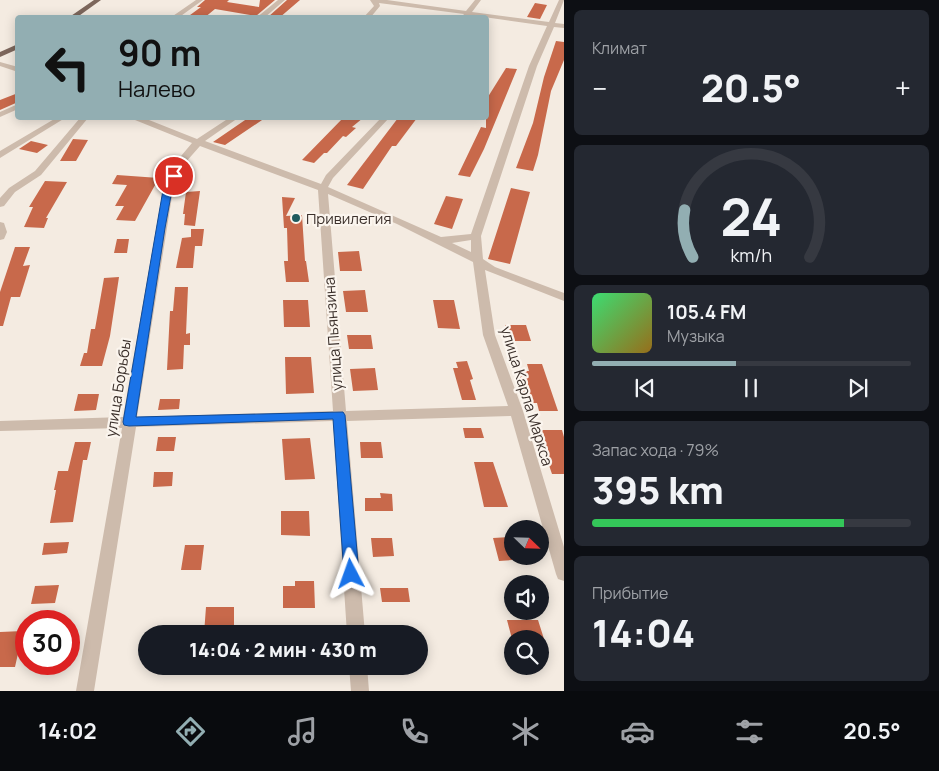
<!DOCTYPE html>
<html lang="ru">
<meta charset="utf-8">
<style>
:root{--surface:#171b24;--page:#242831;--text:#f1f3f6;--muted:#9ea1a6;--line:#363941;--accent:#92aeb2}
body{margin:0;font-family:Manrope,sans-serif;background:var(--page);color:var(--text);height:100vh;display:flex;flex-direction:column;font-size:19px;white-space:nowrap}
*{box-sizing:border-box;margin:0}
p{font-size:16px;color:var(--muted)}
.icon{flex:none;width:28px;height:28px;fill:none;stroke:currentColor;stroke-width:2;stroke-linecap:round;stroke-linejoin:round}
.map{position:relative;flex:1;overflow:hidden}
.details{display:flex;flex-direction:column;gap:10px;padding:10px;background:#0d0f14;width:375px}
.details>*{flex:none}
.banner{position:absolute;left:15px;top:15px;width:474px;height:105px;border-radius:5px;box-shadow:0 2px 12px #0003;background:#92aeb2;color:#111;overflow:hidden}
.needle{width:32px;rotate:113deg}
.buttons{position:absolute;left:504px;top:520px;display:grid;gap:10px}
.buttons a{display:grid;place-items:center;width:45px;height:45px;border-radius:50%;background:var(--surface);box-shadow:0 2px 12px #0003;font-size:25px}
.speed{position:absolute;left:15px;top:610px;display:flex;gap:10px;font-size:25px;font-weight:700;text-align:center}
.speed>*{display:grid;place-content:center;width:65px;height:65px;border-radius:50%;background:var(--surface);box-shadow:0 2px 12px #0003;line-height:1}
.speed .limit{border:8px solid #d22;background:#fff;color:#111}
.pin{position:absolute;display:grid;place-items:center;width:42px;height:42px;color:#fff;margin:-21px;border:2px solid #fff;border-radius:50%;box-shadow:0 1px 5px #0007}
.me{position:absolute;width:55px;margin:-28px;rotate:356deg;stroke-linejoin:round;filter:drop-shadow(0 0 4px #0008)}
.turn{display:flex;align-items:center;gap:18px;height:105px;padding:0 20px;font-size:22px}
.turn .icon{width:65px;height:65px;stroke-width:2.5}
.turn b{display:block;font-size:35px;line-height:42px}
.big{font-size:38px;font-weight:800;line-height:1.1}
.details .tile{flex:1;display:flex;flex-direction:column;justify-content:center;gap:8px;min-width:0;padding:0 18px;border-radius:8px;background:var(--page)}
.details .dial{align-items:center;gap:0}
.dial svg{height:130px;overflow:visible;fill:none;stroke:var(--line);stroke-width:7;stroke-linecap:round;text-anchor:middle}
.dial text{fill:var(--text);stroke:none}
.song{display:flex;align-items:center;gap:15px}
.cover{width:60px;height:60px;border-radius:8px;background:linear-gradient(135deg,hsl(140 70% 55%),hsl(40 70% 35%))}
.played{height:5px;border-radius:2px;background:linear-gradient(90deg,var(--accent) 45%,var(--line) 45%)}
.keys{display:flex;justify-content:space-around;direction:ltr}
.heat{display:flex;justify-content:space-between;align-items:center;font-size:28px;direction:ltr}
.charge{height:8px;border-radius:4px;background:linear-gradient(90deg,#34c759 79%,var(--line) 0)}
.trip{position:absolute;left:138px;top:625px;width:290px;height:50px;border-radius:25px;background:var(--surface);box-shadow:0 2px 12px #0003;font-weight:800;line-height:50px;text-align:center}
.menu{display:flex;height:80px;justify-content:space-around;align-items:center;background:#090b0e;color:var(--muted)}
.menu .icon{width:35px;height:35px}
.menu .selected{color:var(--accent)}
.menu b{font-size:22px;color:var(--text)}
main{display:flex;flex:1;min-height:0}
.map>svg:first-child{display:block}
.building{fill:#c8694b}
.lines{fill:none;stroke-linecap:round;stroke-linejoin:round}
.minor{fill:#cdbbac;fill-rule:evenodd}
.major{fill:#7d675c;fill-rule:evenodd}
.route{fill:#1a73e8;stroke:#114b97}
.poi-dot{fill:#1f5a5e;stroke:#fbf5ee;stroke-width:2}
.labels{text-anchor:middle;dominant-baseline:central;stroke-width:4.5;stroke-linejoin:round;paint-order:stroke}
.poi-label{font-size:15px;fill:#3b302b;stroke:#fbf5ee;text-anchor:start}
.street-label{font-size:15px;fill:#3b302b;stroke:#fbf5ee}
</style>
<main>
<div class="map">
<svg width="564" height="691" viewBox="0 0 564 691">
<rect width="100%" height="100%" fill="#f4ebe1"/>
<path class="building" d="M205,0H229L227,2L259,7L260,0H275L256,16L215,9L204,18H186L201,7H197Z
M287,0H300L279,18L268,17Z
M535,3L547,5L540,19L527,17Z
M556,41L564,42V60L551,91L538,155L533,171L516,168L533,123L544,77Z
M506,68L517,69L484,149L470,177L458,175L481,127L486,128V100Z
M18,93V102L0,110V100Z
M248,118H265L225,145L213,142Z
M343,118H363L352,127L356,128L346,137L343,136L327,153H324L314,163L302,160Z
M398,118H417L396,146H392L363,189L347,185Z
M73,139L88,140L76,161H60Z
M31,141L48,145L37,153L19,149Z
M117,175L159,178L135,221L116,220L124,206H115L127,185L112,184Z
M45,181L67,182L46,218H48L44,228L24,227L33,207H29Z
M511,188L530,192L510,264L488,259Z
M200,191L195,226L184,225L185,214H183L186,192Z
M446,196L463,199L452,229L434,224Z
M282,197L295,198L286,216L302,215L305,261H306L309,282H286L284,261H288L287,228H284Z
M191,229H204L202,246H195L193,268H176L182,238L191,237Z
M117,239H129L127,253H114Z
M15,247H30L23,266L30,265L20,297H11L3,326H0V292Z
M359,251L362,271H340L338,252Z
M119,277L110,336L102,366H80L84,353H87L91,329H95L104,278Z
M175,287H188L186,334L190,333V345H184L183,369L167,370L170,311H173Z
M365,290L368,312H346L343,291Z
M283,300H308L310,327H284Z
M433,300H454L460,329L438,328Z
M505,325H526L531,341H510Z
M347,335H371L373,349H349Z
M285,357H311L314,393L286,394Z
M467,361L473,379L470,380L476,400H462L453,368H458L456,362Z
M527,364H542L558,411H539L537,403H533L531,397L524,395L518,376H524L522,371H529Z
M375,368L378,390L353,391L350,369Z
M78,394H99L96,410L74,411Z
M160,399H180L179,409L158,410Z
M463,428H481L484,438H465Z
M537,430H562L564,437V474H552Z
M158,437H176L174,451H156Z
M310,438L315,479L285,480L282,439Z
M75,442H91L87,460H83L73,522L50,523L56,490H54L58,471H68Z
M360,442H381L383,458H361Z
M474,462H493L508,507H484Z
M154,472H173L172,486L153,487Z
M380,493L392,494L393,511H365V498H381Z
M281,511H309L310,536L281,535Z
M512,537V560L499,561L493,538Z
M371,538H392L394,556L373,557Z
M69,542L67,553L42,555L44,543Z
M185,545H204L201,570H181Z
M295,581H314L315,608H283V586H295Z
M59,585L55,603L31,604L35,586Z
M380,588H408L410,602H382Z
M206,607H234V634H204Z
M507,620H538L544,639H512Z
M23,631L15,667H0V632Z"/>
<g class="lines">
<path class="minor" d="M196,0H203L178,18H170Z
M278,0H285L264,18H256Z
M370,0H387L466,11L475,0H481L472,12L549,22L559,0H564L555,23L564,24V28L554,27L537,66L481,236L483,259L495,267L564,293V301L485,270L495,335L523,411L564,547V581L558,579L556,574L511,416L347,421L365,634H347L333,421L136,427L94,691H76L122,428L0,431V421L123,417L163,190L176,162L192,143L135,120L134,118H144L197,139L229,118H238L205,141L321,184L326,175L381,118H389L333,178L328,187L441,237L471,234L529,66L547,26L470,15L468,18H461L464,14L379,3L380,6L370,18H363L374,6ZM200,146L318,190L333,411L137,417L173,190L185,163ZM328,194L397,224L473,262L483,335L508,406L346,411ZM471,240V252L452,243Z
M0,62L18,67V72L0,66Z
M18,104V109L0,117V112Z
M56,118H65L0,158V151Z
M80,118H88L41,175L15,192L4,206L0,207V198L9,188L35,171Z
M0,222L4,223L7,232L4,239L0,240Z
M349,666H367L369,691H351Z"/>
<path class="major" d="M94,0H101L76,18H68Z
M18,44V49L0,57V52Z"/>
</g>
<path class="route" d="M174,173L179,176L172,190L165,228L136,417L343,412L345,415L359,574L357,579L351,581L346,579L344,574L333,419L129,426L124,425L123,422L163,190L170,176Z"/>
<circle class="poi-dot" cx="296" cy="218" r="5"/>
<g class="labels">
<g class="poi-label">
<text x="306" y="218">Привилегия</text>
</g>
<g class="street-label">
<text transform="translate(333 334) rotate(-94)">улица Пьянзина</text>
<text transform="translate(118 388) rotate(-81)">улица Борьбы</text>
<text transform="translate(527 396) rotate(73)">улица Карла Маркса</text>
</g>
</g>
</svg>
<div class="buttons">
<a><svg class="needle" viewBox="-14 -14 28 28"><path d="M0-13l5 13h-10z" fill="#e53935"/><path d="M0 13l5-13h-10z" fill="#9ea1a6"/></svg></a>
<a><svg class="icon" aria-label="sound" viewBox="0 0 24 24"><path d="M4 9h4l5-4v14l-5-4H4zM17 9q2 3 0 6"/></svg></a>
<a><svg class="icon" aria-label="search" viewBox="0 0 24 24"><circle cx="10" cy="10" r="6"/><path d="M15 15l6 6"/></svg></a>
</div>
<div class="speed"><div class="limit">30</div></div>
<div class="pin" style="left:174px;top:176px;background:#d93025"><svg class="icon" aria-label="arrive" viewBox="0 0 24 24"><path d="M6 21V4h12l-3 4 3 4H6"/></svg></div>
<svg class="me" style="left:351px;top:574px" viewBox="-20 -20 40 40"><path d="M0-17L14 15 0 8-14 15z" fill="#1a73e8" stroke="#fff" stroke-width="4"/></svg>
<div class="trip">14:04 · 2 мин · 430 m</div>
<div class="banner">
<div class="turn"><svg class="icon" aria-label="left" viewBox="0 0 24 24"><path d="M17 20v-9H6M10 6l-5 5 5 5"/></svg><div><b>90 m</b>Налево</div></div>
</div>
</div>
<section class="details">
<div class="tile"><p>Климат</p>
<div class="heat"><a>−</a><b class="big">20.5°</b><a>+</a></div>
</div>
<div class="tile dial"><svg viewBox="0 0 100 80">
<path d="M14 69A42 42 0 1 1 86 69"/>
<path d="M14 69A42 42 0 0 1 9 40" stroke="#92aeb2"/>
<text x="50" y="56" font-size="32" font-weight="700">24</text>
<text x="50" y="72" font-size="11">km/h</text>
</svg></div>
<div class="tile">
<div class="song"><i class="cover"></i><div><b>105.4 FM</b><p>Музыка</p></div></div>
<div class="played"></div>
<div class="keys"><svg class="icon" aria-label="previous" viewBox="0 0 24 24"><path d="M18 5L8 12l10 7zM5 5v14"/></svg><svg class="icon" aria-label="pause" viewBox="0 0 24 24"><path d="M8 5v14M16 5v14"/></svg><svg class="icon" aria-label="next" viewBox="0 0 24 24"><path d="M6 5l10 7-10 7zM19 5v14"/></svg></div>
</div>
<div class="tile"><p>Запас хода · 79%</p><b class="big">395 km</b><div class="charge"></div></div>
<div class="tile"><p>Прибытие</p><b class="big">14:04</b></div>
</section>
</main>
<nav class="menu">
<b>14:02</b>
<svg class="icon selected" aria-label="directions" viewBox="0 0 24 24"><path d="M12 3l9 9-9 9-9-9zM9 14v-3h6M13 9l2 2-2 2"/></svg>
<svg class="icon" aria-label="music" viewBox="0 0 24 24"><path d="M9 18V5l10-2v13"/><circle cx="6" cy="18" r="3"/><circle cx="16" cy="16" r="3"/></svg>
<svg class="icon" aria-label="phone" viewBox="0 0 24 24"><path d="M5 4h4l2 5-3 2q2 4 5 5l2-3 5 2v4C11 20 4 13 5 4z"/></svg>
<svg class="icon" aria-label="climate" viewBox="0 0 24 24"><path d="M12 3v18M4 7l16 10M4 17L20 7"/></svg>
<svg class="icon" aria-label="car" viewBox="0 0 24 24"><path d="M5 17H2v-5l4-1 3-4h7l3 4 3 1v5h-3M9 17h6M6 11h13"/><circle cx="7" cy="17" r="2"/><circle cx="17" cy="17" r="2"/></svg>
<svg class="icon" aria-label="filters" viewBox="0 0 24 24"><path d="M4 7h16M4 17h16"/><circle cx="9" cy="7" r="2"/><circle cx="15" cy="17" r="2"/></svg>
<b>20.5°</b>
</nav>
